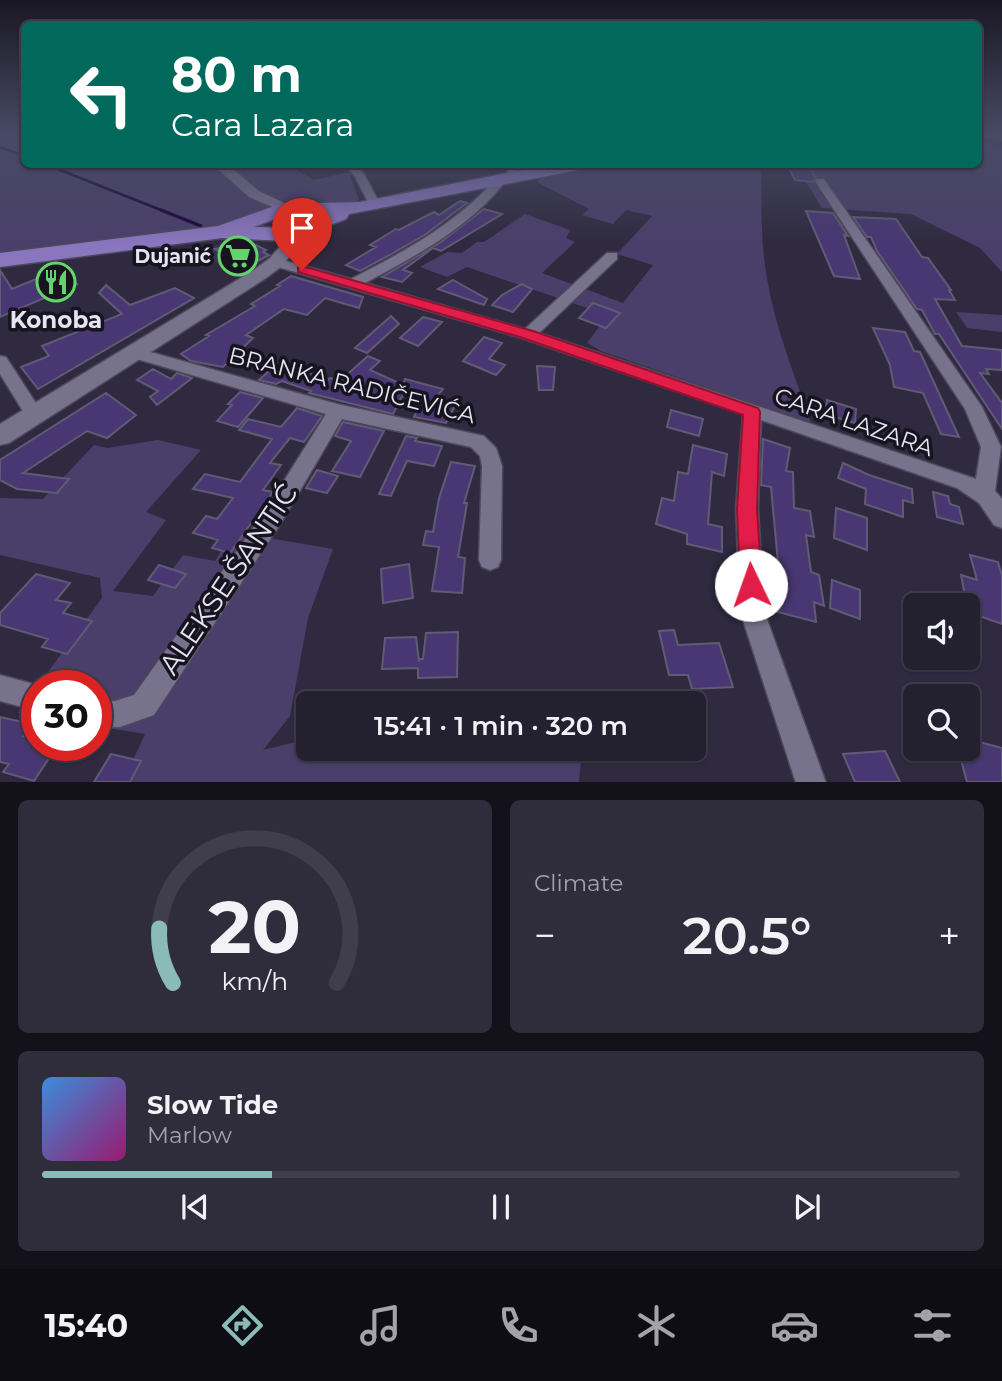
<!DOCTYPE html>
<meta charset="utf-8">
<style>
:root{--surface:#232030;--page:#2f2d3c;--text:#f1f3f6;--muted:#a3a3ab;--line:#403e4c;--accent:#8bbbb9}
body{margin:0;font-family:Montserrat,sans-serif;background:var(--page);color:var(--text);height:100vh;display:flex;flex-direction:column;font-size:26px;white-space:nowrap}
*{box-sizing:border-box;margin:0}
p{font-size:23px;color:var(--muted)}
.icon{flex:none;width:38px;height:38px;fill:none;stroke:currentColor;stroke-width:2;stroke-linecap:round;stroke-linejoin:round}
.map{position:relative;height:782px;overflow:hidden}
.sheet{display:flex;flex-direction:column;gap:18px;padding:18px;background:#13121a;flex:1}
.sheet>*{flex:none}
.banner{position:absolute;left:21px;top:21px;width:961px;height:147px;border-radius:10px;box-shadow:0 2px 5px #0004,0 0 0 2px var(--line);background:#00695c;color:#fff;overflow:hidden}
.tools{position:absolute;left:903px;top:593px;display:grid;gap:14px}
.tools a{display:grid;place-items:center;width:77px;height:77px;border-radius:10px;background:var(--surface);box-shadow:0 2px 5px #0004,0 0 0 2px var(--line);font-size:35px}
.speed{position:absolute;left:21px;top:670px;display:flex;gap:14px;font-size:35px;font-weight:700;text-align:center}
.speed>*{display:grid;place-content:center;width:91px;height:91px;border-radius:50%;background:var(--surface);box-shadow:0 2px 5px #0004,0 0 0 2px var(--line);line-height:1}
.speed .limit{border:10px solid #d22;background:#fff;color:#111}
.pin{position:absolute;display:grid;place-items:center;width:60px;height:60px;color:#fff;margin:-72px -30px;border-radius:50% 50% 50% 0;rotate:-45deg;box-shadow:0 0 7px #0007}
.pin .icon{rotate:45deg}
.me{position:absolute;width:77px;margin:-38px;rotate:357deg;stroke-linejoin:round;filter:drop-shadow(0 0 5px #0008)}
.turn{display:flex;align-items:center;gap:24px;height:147px;padding:0 35px;font-size:32px}
.turn .icon{width:91px;height:91px;stroke-width:2.5}
.turn b{display:block;font-size:49px;line-height:60px}
.big{font-size:52px;font-weight:600;line-height:1.1}
.sheet .card{flex:1;display:flex;flex-direction:column;justify-content:center;gap:10px;min-width:0;padding:0 24px;border-radius:10px;background:var(--page)}
.sheet .dial{align-items:center;gap:0}
.dial svg{height:182px;overflow:visible;fill:none;stroke:var(--line);stroke-width:7;stroke-linecap:round;text-anchor:middle}
.dial text{fill:var(--text);stroke:none}
.song{display:flex;align-items:center;gap:21px}
.cover{width:84px;height:84px;border-radius:10px;background:linear-gradient(135deg,hsl(210 70% 55%),hsl(320 70% 35%))}
.played{height:7px;border-radius:4px;background:linear-gradient(90deg,var(--accent) 25%,var(--line) 25%)}
.keys{display:flex;justify-content:space-around;direction:ltr}
.heat{display:flex;justify-content:space-between;align-items:center;font-size:38px;direction:ltr}
.sheet .tiles{flex:1;display:grid;gap:18px;grid-template-columns:1fr 1fr}
.card:last-child{grid-column:span 2}
.trip{position:absolute;left:296px;top:691px;width:410px;height:70px;border-radius:10px;background:var(--surface);box-shadow:0 2px 5px #0004,0 0 0 2px var(--line);font-weight:600;line-height:70px;text-align:center}
.tab-bar{display:flex;height:112px;justify-content:space-around;align-items:center;background:#0e0d13;color:var(--muted)}
.tab-bar .icon{width:49px;height:49px}
.tab-bar .active{color:var(--accent)}
.tab-bar b{font-size:32px;color:var(--text)}
.map>svg:first-child{display:block}
.built{fill:#39324f}
.green{fill:#4a3f6a}
.lines{fill:none;stroke-linecap:round;stroke-linejoin:round}
.stream-far1{stroke:#180138;stroke-width:2.5}
.stream{stroke:#180138;stroke-width:3.5}
.building{fill:#483772;stroke:#605b74;stroke-width:2}
.service-casing{stroke:#4d485b;stroke-width:3}
.minor-casing{stroke:#4d485b;stroke-width:3}
.tertiary-casing{stroke:#4d485b;stroke-width:3}
.primary-casing{stroke:#4d485b;stroke-width:3}
.service{fill:#78738d;fill-rule:evenodd}
.minor{fill:#78738d;fill-rule:evenodd}
.tertiary{fill:#78738d;fill-rule:evenodd}
.primary{fill:#8976be;fill-rule:evenodd}
.route{fill:#e11d48;stroke:#92132f;stroke-width:2}
.labels{text-anchor:middle;dominant-baseline:central;stroke-width:7;stroke-linejoin:round;paint-order:stroke}
.far-poi-label{font-size:19px;font-weight:bold;fill:#e6e3f2;stroke:#16141e;text-anchor:end}
.poi-label{font-size:23px;font-weight:bold;fill:#e6e3f2;stroke:#16141e}
.street-label{font-size:23px;fill:#e6e3f2;stroke:#16141e}
.near-street-label{font-size:28px;fill:#e6e3f2;stroke:#16141e}
</style>
<div class="map">
<svg width="1002" height="783" viewBox="0 0 1002 783">
<rect width="100%" height="100%" fill="#2f2a40"/>
<path class="built" d="M242,241L268,257L238,277L195,249Z"/>
<path class="green" d="M0,133H24V164L288,165L314,180L349,172L359,200L350,205L171,236L0,255Z
M978,141L1002,147V272L980,248L911,214L822,208L796,165H789L978,164Z
M602,165H761C762,202 760,241 767,278C775,328 795,376 811,423L601,351L587,343L608,315L467,267L447,277L420,267L447,252L462,253L477,242H484L525,214L570,230L566,238L575,242L542,273L623,303L653,265L617,254L652,216L626,210L613,224L582,215L589,209L537,182L543,177Z
M956,312L1002,315V332L967,328Z
M158,440L201,450L146,512L166,520L113,591L153,596L183,555L215,561L231,534H245L333,549L308,618L290,716L263,750L308,739V749H582L579,782H123L145,734L96,726V686H37V716L18,713L102,598L100,578L0,555V498L43,499L94,445L107,448Z"/>
<g class="lines">
<path class="stream-far1" d="M0,147L24,156
M45,164L166,212"/>
<path class="stream" d="M161,210L201,226"/>
</g>
<path class="building" d="M788,167L810,168L815,177L813,182L795,180Z
M460,201L467,203L426,234L388,256L360,271L346,265L376,247L370,245L396,229L399,230L434,212L439,215Z
M484,209L502,214L441,251L433,248L403,270L412,273L402,282L382,277L441,242Z
M806,211L833,213L848,236L844,235L860,279L834,276Z
M853,217L896,219L922,257L928,258L951,290H949L955,300L935,299L962,346L1002,350V370L986,369L989,374L980,373L1002,403V429L939,334H935L922,310L917,309L877,251L871,237H867Z
M250,242L266,250L263,252L269,255L246,267L215,249Z
M0,270L12,289L46,275L53,281L64,276L77,284L0,317Z
M291,276L363,297L359,308L325,298L307,315L284,309L246,335L253,338L223,367L191,361L181,354L209,336L206,335L255,306L251,304L280,286L277,285Z
M453,280L487,299L484,305L438,289Z
M522,284L532,289L513,312L492,305L502,295Z
M106,285L130,305L175,288L194,298L38,389L21,367L49,356L42,346L122,314L99,293Z
M593,303L620,313L606,328L579,318Z
M391,316L399,324L367,353L355,348Z
M423,317L442,322L418,346L400,338Z
M873,328L905,332L914,351L920,352L959,437L941,434L923,393L894,387L890,365Z
M484,337L502,343L489,359L505,365L496,375L463,361Z
M368,356L380,361L370,370L403,385L405,379L443,389L433,401L455,406L446,423L414,417L424,395L407,387L393,414L309,393L311,391L282,381L276,384L259,380L278,363L328,380L330,378L340,381Z
M537,366L555,367L553,390H539Z
M153,369L171,379L177,373L192,378L157,405L150,397L158,391L137,380Z
M240,392L263,398L238,427L217,421L232,405L228,404Z
M106,393L136,415L107,438L87,431L23,473L69,479L57,493L17,489L0,480V460Z
M827,400L856,409L855,423L825,414Z
M297,408L322,416L304,442L290,438L270,463L281,465L263,490L273,492L230,553L212,548L218,540L193,533L206,516L217,519L233,498L193,489L205,474L240,482L272,439L239,430L248,419L281,427Z
M671,410L703,419L699,436L667,427Z
M343,422L384,431L360,477L332,471L351,441L335,436Z
M406,436L417,438L415,441L442,446L434,466L407,461L391,496L379,494Z
M763,439L790,448L786,471L793,472L794,508L810,511L814,537L806,535L811,572L819,575L824,606L814,602L816,622L774,611L773,583L780,585L771,487L761,485Z
M693,445L727,454L724,476L712,472L708,524L722,527V552L687,544V534L656,524L662,498L674,501L678,472L688,474Z
M451,462L475,466L464,503H467L458,557L465,558L462,593L432,591L439,547L423,545L426,531L433,532L439,498Z
M843,463L869,475L912,489L913,503L903,500V517L865,504L866,489L838,478Z
M317,470L338,476L327,493L306,488Z
M933,492L948,496L950,504L959,507L963,524L937,517Z
M836,508L867,518V550L834,538Z
M970,555L998,562L1002,576V624L968,612L961,575L977,580Z
M409,564L413,598L383,603L381,569Z
M159,565L186,574L175,588L148,580Z
M36,574L70,583L56,600L71,603L63,613L92,621L67,654L42,647L48,639L0,625V613Z
M832,580L860,590V619L830,608Z
M674,630L678,645L719,643L733,687L692,689L688,675H669L659,631Z
M458,632L457,677L418,678V668L382,669L385,638L416,637L419,662V659H423L426,633Z
M0,717L31,724L23,736L37,739V746H57L34,781L3,772L9,764L0,762Z
M968,739L1002,748V782H967L958,749H968Z
M885,751L900,782H855L843,754Z
M111,754L141,761L130,782H94Z"/>
<g class="lines">
<defs>
<path id="service" d="M978,133H985L1002,138V140L978,134Z"/>
<path id="minor" d="M343,164H355L364,174L381,206L379,208H371L354,175Z
M511,164H521L516,174L518,181H510L506,174Z
M816,179H824L982,407L1001,447L995,491L1002,499V528L994,525L979,503L957,488L761,420L758,509L764,611L826,783H796L740,611L736,509L743,414L522,338L271,265L269,262L276,258L351,279C403,252 454,225 494,181H502L504,183C468,229 415,256 365,283L525,329L607,253H617V259L539,333L976,479L981,447L965,409L815,181Z
M136,348L337,404L484,436L496,448L502,466L501,560L498,567L490,570L482,567L479,560L482,466L480,456L471,447L342,419L281,523L154,715L120,727L96,728V700L115,701L134,695L265,511L326,414L130,357L128,353Z
M0,356L6,357L41,411L44,416L41,421H29L0,374Z
M0,675L41,686H37V711L0,701Z"/>
<path id="tertiary" d="M212,164H227L259,191L297,209L289,214L249,197Z
M301,227L309,232L282,266L266,278L9,443L0,445V424L254,270L270,258L295,229Z"/>
<path id="primary" d="M554,164H593L584,169L349,214L346,219L289,241L222,238L0,267V253L218,226L280,204L360,202ZM321,215L286,228L254,227L283,216Z"/>
</defs>
<use href="#service" class="service-casing"/>
<use href="#minor" class="minor-casing"/>
<use href="#tertiary" class="tertiary-casing"/>
<use href="#primary" class="primary-casing"/>
<use href="#service" class="service"/>
<use href="#minor" class="minor"/>
<use href="#tertiary" class="tertiary"/>
<use href="#primary" class="primary"/>
</g>
<linearGradient id="sky" x2="0" y2="1"><stop stop-color="#1a1723"/><stop offset="0.55" stop-color="#474a64"/><stop offset="1" stop-color="#474a64" stop-opacity="0"/></linearGradient>
<rect width="1002" height="243" fill="url(#sky)"/>
<path class="route" d="M302,266L533,331L758,408L760,412L757,509L762,585L758,592L751,595L743,592L740,585L737,509L743,415L523,338L298,272V267Z"/>
<defs>
<symbol id="supermarket-ring" viewBox="-11 -11 22 22"><circle r="9.5" fill="#16141e" stroke="#63d469" stroke-width="1.5"/><path d="M-6-5.5h2.5l.6 2H6L4.5 2H-2.5L-4.4-4H-6ZM-1.5 3.2a1.3 1.3 0 1 0 .1 0ZM3 3.2a1.3 1.3 0 1 0 .1 0Z" fill="#63d469"/></symbol>
<symbol id="restaurant-ring" viewBox="-11 -11 22 22"><circle r="9.5" fill="#16141e" stroke="#63d469" stroke-width="1.5"/><path d="M-5-6h1v4h1v-4h1v4h1v-4h1v5L-1.5 .5V6h-2V.5L-5-1ZM5-6V6H3V1.5H1.5Q1.5-4 5-6Z" fill="#63d469"/></symbol>
</defs>
<g fill-rule="evenodd">
<use href="#supermarket-ring" x="216" y="234" width="44" height="44"/>
<use href="#restaurant-ring" x="34" y="260" width="44" height="44"/>
</g>
<g class="labels">
<g class="far-poi-label">
<text x="211" y="256">Dujanić</text>
</g>
<g class="poi-label">
<text x="56" y="320">Konoba</text>
</g>
<g class="street-label">
<text transform="translate(352 385) rotate(14)">BRANKA RADIČEVIĆA</text>
<text transform="translate(854 422) rotate(19)">CARA LAZARA</text>
</g>
<g class="near-street-label">
<text transform="translate(228 579) rotate(-56)">ALEKSE ŠANTIĆ</text>
</g>
</g>
</svg>
<div class="tools">
<a><svg class="icon" aria-label="sound" viewBox="0 0 24 24"><path d="M4 9h4l5-4v14l-5-4H4zM17 9q2 3 0 6"/></svg></a>
<a><svg class="icon" aria-label="search" viewBox="0 0 24 24"><circle cx="10" cy="10" r="6"/><path d="M15 15l6 6"/></svg></a>
</div>
<div class="speed"><div class="limit">30</div></div>
<div class="pin" style="left:302px;top:270px;background:#d93025"><svg class="icon" aria-label="arrive" viewBox="0 0 24 24"><path d="M6 21V4h12l-3 4 3 4H6"/></svg></div>
<svg class="me" style="left:751px;top:585px" viewBox="-20 -20 40 40"><circle r="19" fill="#fff"/><path d="M0-13L10 11 0 6-10 11z" fill="#e11d48"/></svg>
<div class="trip">15:41 · 1 min · 320 m</div>
<div class="banner">
<div class="turn"><svg class="icon" aria-label="left" viewBox="0 0 24 24"><path d="M17 20v-9H6M10 6l-5 5 5 5"/></svg><div><b>80 m</b>Cara Lazara</div></div>
</div>
</div>
<section class="sheet">
<div class="tiles">
<div class="card dial"><svg viewBox="0 0 100 80">
<path d="M14 69A42 42 0 1 1 86 69"/>
<path d="M14 69A42 42 0 0 1 8 45" stroke="#8bbbb9"/>
<text x="50" y="56" font-size="32" font-weight="700">20</text>
<text x="50" y="72" font-size="11">km/h</text>
</svg></div>
<div class="card"><p>Climate</p>
<div class="heat"><a>−</a><b class="big">20.5°</b><a>+</a></div>
</div>
<div class="card">
<div class="song"><i class="cover"></i><div><b>Slow Tide</b><p>Marlow</p></div></div>
<div class="played"></div>
<div class="keys"><svg class="icon" aria-label="previous" viewBox="0 0 24 24"><path d="M18 5L8 12l10 7zM5 5v14"/></svg><svg class="icon" aria-label="pause" viewBox="0 0 24 24"><path d="M8 5v14M16 5v14"/></svg><svg class="icon" aria-label="next" viewBox="0 0 24 24"><path d="M6 5l10 7-10 7zM19 5v14"/></svg></div>
</div>
</div>
</section>
<nav class="tab-bar">
<b>15:40</b>
<svg class="icon active" aria-label="directions" viewBox="0 0 24 24"><path d="M12 3l9 9-9 9-9-9zM9 14v-3h6M13 9l2 2-2 2"/></svg>
<svg class="icon" aria-label="music" viewBox="0 0 24 24"><path d="M9 18V5l10-2v13"/><circle cx="6" cy="18" r="3"/><circle cx="16" cy="16" r="3"/></svg>
<svg class="icon" aria-label="phone" viewBox="0 0 24 24"><path d="M5 4h4l2 5-3 2q2 4 5 5l2-3 5 2v4C11 20 4 13 5 4z"/></svg>
<svg class="icon" aria-label="climate" viewBox="0 0 24 24"><path d="M12 3v18M4 7l16 10M4 17L20 7"/></svg>
<svg class="icon" aria-label="car" viewBox="0 0 24 24"><path d="M5 17H2v-5l4-1 3-4h7l3 4 3 1v5h-3M9 17h6M6 11h13"/><circle cx="7" cy="17" r="2"/><circle cx="17" cy="17" r="2"/></svg>
<svg class="icon" aria-label="filters" viewBox="0 0 24 24"><path d="M4 7h16M4 17h16"/><circle cx="9" cy="7" r="2"/><circle cx="15" cy="17" r="2"/></svg>
</nav>
